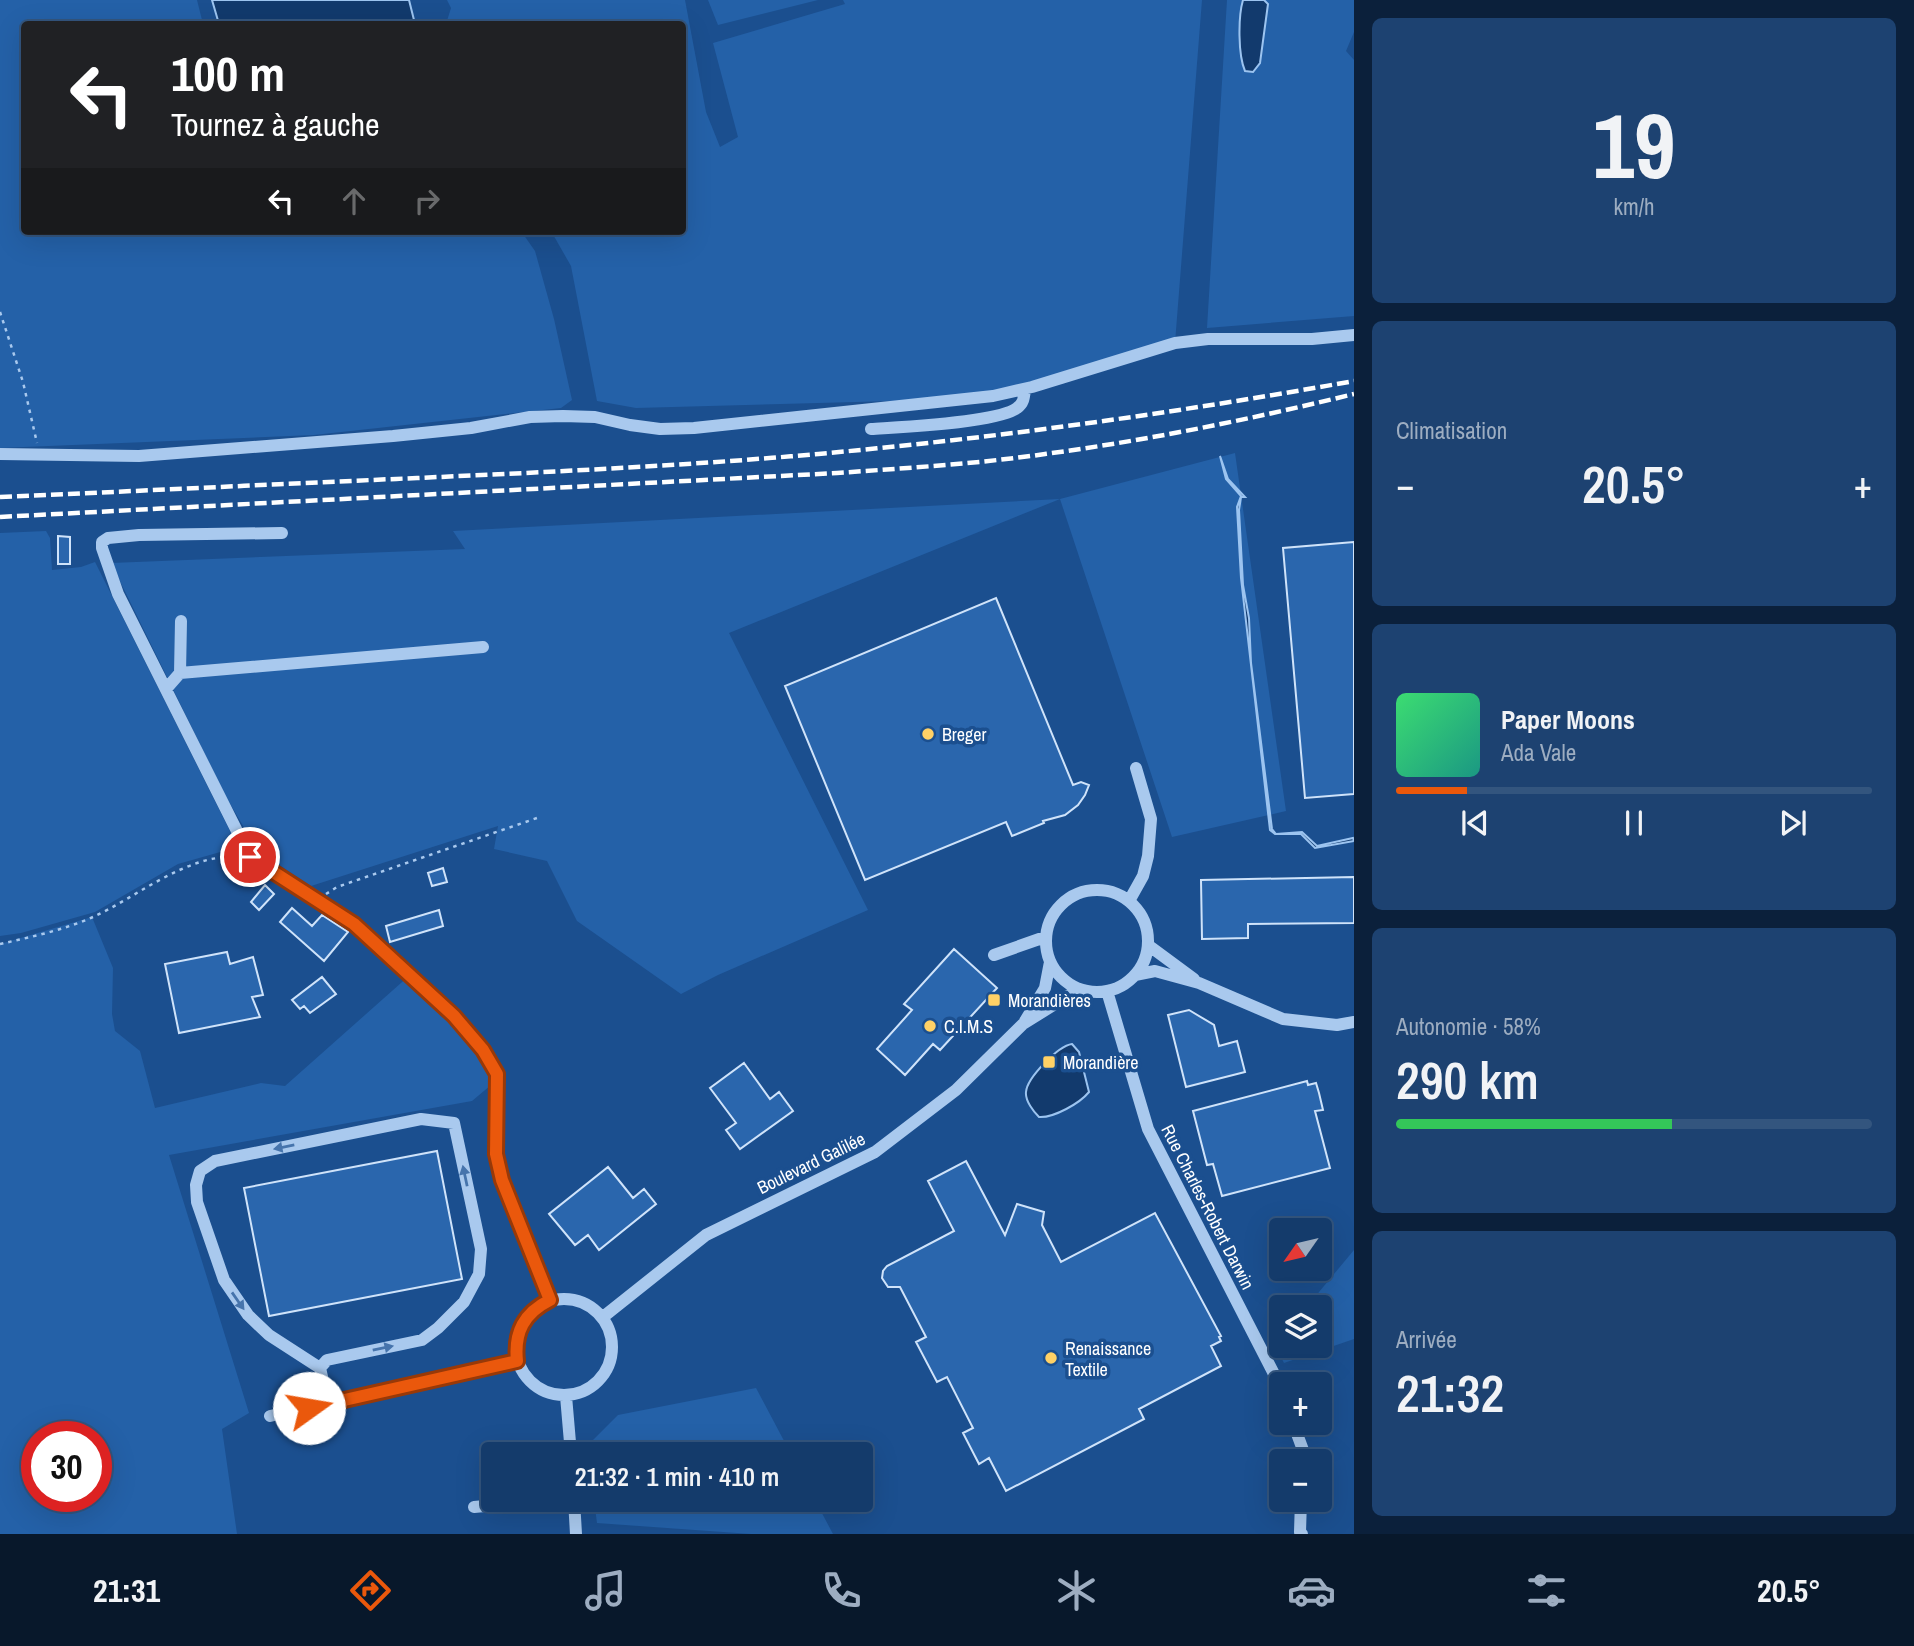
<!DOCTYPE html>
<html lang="fr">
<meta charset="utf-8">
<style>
:root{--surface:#143b6b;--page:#1d4271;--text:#f1f3f6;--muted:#9dadc1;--line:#33557e;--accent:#ea580c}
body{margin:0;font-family:"Archivo Narrow",sans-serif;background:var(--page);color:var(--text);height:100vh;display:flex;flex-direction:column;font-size:26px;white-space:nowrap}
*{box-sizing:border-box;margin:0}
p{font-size:23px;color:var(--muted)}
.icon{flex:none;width:38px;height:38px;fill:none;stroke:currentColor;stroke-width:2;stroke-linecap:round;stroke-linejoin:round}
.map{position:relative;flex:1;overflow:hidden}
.side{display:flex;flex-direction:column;gap:18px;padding:18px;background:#0b203b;width:560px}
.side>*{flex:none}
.banner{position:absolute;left:21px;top:21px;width:665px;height:214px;border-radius:7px;box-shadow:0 7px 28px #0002,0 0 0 2px var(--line);background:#202124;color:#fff;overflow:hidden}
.needle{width:46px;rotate:236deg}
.controls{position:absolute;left:1269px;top:1218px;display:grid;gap:14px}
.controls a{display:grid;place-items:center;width:63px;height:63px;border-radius:7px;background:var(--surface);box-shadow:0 7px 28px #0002,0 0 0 2px var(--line);font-size:35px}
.speed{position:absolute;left:21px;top:1421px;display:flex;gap:14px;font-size:35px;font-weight:700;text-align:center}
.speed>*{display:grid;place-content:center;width:91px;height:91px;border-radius:50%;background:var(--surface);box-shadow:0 7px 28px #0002,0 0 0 2px var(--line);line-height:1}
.speed .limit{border:10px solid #d22;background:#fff;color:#111}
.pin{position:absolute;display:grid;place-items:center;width:60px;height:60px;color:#fff;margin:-30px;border:4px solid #fff;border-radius:50%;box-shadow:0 2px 7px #0007}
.me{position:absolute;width:77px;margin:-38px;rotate:77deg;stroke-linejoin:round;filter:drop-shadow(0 0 5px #0008)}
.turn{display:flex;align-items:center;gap:24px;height:147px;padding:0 35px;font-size:32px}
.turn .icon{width:91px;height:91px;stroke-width:2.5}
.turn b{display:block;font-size:49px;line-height:60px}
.lanes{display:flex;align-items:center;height:66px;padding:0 35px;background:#0003;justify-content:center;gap:35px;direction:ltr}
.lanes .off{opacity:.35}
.big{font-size:52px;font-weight:600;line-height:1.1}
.side .card{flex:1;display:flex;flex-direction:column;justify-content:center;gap:10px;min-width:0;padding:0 24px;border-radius:10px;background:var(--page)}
.side .dial{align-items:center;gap:0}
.dial b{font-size:91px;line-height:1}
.song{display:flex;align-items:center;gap:21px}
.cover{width:84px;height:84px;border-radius:10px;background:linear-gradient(135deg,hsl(140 70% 55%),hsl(170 70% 35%))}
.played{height:7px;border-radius:4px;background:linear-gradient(90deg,var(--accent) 15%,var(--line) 15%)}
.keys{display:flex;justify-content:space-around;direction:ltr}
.heat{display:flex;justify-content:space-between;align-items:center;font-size:38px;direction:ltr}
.charge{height:10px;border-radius:5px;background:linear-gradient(90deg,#34c759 58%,var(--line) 0)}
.trip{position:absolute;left:481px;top:1442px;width:392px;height:70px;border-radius:7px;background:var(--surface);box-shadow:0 7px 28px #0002,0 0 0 2px var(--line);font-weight:600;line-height:70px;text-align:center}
.menu{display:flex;height:112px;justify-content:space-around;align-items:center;background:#08182b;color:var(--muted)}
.menu .icon{width:49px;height:49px}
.menu .on{color:var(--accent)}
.menu b{font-size:32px;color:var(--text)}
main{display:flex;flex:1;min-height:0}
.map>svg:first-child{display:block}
.green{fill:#2461a8;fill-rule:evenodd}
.water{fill:#123a6d;stroke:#9cc4f0;stroke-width:2}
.building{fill:#2a66ad;stroke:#cfe3fa;stroke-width:2}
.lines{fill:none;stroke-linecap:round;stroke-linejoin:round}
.path{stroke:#a9c9ee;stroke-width:2.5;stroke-dasharray:3.5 5;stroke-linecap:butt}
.minor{stroke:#a9c9ee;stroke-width:12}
.rail{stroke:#fff;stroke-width:4.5;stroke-dasharray:12 5;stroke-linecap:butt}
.oneway{fill:#4674ac}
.route-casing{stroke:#983908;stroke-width:18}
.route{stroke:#ea580c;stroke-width:12}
.poi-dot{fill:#ffd166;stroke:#1b4f8f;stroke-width:2.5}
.labels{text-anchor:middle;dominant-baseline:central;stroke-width:7;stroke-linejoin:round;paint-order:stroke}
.poi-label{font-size:18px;fill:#fff;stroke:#1b4f8f;text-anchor:start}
.street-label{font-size:18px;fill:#fff;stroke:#1b4f8f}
</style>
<main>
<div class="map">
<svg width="1354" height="1534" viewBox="0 0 1354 1534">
<rect width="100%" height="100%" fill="#1b4f8f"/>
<path class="green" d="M0,0H197L203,24H24V231H521L535,251L554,319L572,400L561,408L314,435L0,448Z
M447,0H685L706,112L720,147L738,137L713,43L845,4L843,0H1202L1175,343L968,399L636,408L597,401L571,266L551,231H682V24H446L451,8Z
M708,0H818L718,25Z
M1227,0H1354V32L1346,51L1354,60V316L1207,328Z
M1235,453L1286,811L1172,837L1060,499L729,633L868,910L718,975L681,994L577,921L547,861L494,849L498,826L311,886L258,851L226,797L111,563L465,549L453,531L1060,499Z
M46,531L50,538L52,570L81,567L95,562L238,847L178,864L95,912L21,933L0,936V533Z
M92,917L113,968L112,1014L115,1031L140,1051L155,1108L261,1083L285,1086L410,975L497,1080L472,1101L169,1155L249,1413L222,1429L237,1534H0V944ZM37,1437H96V1496H37Z
M1354,1250V1339L1284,1363L1272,1340L1281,1334V1346H1320V1307H1311L1319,1292Z
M756,1388L791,1454H589L588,1445L618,1415Z
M594,1500H815L833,1534H751L597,1523Z"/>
<path class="water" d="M212,0H409L415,24H219Z
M1243,0H1264L1268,4L1260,63L1253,72L1245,71C1238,55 1238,17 1243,0Z
M1220,456L1228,479L1245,497H1241L1239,510L1243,585L1249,618L1251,663L1272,829L1276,834L1302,832L1317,846L1353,838L1354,841L1315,848L1301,834H1275L1270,830L1241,578L1237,507L1241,496L1226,479Z
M1072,1044L1079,1052L1089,1092C1080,1103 1054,1118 1039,1117C1034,1112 1025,1101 1026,1092C1027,1078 1058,1046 1072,1044Z"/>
<path class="building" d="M58,536L70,537V564H58Z
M1354,542V794L1305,798L1283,548Z
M996,598L1073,785L1081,782L1089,785L1085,795L1078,805L1065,815L1043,821L1044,823L1012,836L1006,822L865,880L785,686Z
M443,868L447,882L432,886L428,873Z
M1354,877V923L1248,924V938L1202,939L1201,880Z
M265,885L274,894L259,910L251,902Z
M292,908L312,926L322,915L348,932L324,961L280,922Z
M439,910L443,926L390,942L386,926Z
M954,949L997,988L940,1050L933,1044L905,1075L877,1049L912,1010L904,1004Z
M227,952L230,964L253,957L263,995L252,997L260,1017L179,1033L165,964Z
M322,977L336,994L310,1013L304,1006L300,1009L292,1000Z
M1189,1010L1214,1025L1219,1046L1237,1041L1245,1072L1186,1087L1168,1015Z
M744,1063L770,1099L779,1092L793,1111L740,1149L726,1130L736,1123L710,1088Z
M1307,1081L1308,1085L1316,1083L1319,1093L1323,1110L1315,1111L1330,1168L1222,1196L1213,1164L1207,1165L1193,1111Z
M437,1151L462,1279L269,1316L244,1188Z
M966,1161L1005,1235L1017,1204L1044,1212L1042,1225L1061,1262L1155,1213L1221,1336L1219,1337L1221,1341L1211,1346L1221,1366L1139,1409L1144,1419L1006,1491L989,1458L979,1464L963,1433L973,1428L947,1377L937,1382L916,1342L926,1337L900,1287H888L882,1278L883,1271L887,1266L954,1231L928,1181Z
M608,1167L633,1198L644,1189L656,1204L599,1250L588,1235L575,1245L549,1214Z"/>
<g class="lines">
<path class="path" d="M0,312L23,382L37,443
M326,894L337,887L537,818
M0,944C31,937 64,930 93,917C135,898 186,855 234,857"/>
<path class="minor" d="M871,429C900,427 997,423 1017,408C1024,403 1024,397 1025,389
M0,454L139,456L393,436L471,428L530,417L563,416L595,417L630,425L660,429L694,428L993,396L1032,387L1175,343L1208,339H1312L1354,335
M282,533L139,535L108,538L102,542V548L118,594L250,857L315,901L354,924L454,1016L483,1050L497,1074V1154L502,1180L550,1300
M180,673L181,621
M166,689L180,673L483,647
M1046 941a51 51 0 1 1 102 0a51 51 0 1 1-102 0Z
M1129,901L1143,876L1148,856L1151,819L1136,768
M1148,945L1194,979
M994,955L1045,937
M1135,975L1155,971L1199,983L1283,1019L1337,1025L1354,1022
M1107,991L1148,1129L1273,1372L1281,1393
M1025,1021L1045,988L1050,962
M516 1347a48 48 0 1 1 96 0a48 48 0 1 1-96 0Z
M603,1317L706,1235L875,1152L956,1090L1023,1024L1079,989
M320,1368L327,1360L422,1340L438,1328L464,1302L479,1274L481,1249L454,1123L421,1119L215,1161L200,1171L196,1185L197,1202L224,1280L248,1315L269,1335L320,1368L328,1403
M566,1396L571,1454
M270,1416L518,1361
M1293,1423L1303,1450V1461
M574,1500L576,1534
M1301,1500L1300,1532L1302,1534
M474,1507L550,1500"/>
<path class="rail" d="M0,497C139,491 278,484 417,478C571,471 726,464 880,448C1039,432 1197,409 1354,381
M0,517L837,473C906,468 976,464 1045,454C1149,440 1252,419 1354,394"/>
</g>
<defs><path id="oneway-solid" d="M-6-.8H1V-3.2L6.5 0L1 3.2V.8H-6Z" transform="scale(1.75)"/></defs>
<g class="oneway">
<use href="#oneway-solid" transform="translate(284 1147) rotate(169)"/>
<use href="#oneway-solid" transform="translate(465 1176) rotate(-102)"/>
<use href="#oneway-solid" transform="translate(238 1301) rotate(55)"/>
<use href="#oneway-solid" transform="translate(383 1348) rotate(-12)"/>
</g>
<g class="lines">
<defs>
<path id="route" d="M250,857L354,924L454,1016L483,1050L497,1074L496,1154L502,1180L550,1300C524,1313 514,1332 517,1361L309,1408"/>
</defs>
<use href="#route" class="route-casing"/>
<use href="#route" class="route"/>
</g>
<g class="poi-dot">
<circle cx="928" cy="734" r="7"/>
<rect x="987" y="993" width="14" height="14" rx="3.5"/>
<circle cx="930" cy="1026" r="7"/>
<rect x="1042" y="1055" width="14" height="14" rx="3.5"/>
<circle cx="1051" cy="1358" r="7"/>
</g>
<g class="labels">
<g class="poi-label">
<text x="942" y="734">Breger</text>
<text x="1008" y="1000">Morandières</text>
<text x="944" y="1026">C.I.M.S</text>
<text x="1063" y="1062">Morandière</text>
<text x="1065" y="1348">Renaissance<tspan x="1065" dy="21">Textile</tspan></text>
</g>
<g class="street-label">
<text transform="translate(811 1163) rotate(-26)">Boulevard Galilée</text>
<text transform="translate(1208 1207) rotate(63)">Rue Charles-Robert Darwin</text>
</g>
</g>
</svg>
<div class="controls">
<a><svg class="needle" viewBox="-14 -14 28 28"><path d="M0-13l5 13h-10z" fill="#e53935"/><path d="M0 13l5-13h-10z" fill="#9dadc1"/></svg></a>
<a><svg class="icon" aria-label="layers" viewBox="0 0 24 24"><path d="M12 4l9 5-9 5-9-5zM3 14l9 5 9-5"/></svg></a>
<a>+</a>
<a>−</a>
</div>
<div class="speed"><div class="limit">30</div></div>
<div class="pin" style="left:250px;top:857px;background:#d93025"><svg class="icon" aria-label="arrive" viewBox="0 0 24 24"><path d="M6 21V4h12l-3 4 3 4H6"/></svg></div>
<svg class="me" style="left:309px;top:1408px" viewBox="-20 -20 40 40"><circle r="19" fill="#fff"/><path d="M0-13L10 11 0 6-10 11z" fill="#ea580c"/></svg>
<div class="trip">21:32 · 1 min · 410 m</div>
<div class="banner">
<div class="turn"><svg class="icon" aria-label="left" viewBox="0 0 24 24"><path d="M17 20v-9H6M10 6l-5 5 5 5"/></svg><div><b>100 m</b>Tournez à gauche</div></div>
<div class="lanes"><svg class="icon" aria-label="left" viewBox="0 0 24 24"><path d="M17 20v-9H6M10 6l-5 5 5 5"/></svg><svg class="icon off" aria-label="ahead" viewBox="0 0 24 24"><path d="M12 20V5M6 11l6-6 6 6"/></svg><svg class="icon off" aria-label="right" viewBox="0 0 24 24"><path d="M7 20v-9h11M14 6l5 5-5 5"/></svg></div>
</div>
</div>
<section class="side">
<div class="card dial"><b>19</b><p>km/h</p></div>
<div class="card"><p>Climatisation</p>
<div class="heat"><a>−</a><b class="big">20.5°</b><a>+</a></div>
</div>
<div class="card">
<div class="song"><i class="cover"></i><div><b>Paper Moons</b><p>Ada Vale</p></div></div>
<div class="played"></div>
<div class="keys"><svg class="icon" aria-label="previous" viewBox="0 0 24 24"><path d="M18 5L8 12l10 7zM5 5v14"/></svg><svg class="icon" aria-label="pause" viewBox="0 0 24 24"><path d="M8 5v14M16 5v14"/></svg><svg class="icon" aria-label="next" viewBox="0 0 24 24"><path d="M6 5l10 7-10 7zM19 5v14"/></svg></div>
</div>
<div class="card"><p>Autonomie · 58%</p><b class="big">290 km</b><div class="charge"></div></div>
<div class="card"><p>Arrivée</p><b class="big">21:32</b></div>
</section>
</main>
<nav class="menu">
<b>21:31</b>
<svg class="icon on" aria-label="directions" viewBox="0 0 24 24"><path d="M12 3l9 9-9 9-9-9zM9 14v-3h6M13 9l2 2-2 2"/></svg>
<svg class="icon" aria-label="music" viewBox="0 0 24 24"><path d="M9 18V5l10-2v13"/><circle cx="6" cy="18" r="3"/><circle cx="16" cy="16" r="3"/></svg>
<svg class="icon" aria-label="phone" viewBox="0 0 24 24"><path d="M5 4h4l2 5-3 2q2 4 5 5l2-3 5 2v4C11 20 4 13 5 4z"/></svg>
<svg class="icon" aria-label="climate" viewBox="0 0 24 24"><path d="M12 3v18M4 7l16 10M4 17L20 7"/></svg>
<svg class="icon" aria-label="car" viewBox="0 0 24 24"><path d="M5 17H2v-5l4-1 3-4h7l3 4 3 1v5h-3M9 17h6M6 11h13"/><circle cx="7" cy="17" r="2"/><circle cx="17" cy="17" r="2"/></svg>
<svg class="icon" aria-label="filters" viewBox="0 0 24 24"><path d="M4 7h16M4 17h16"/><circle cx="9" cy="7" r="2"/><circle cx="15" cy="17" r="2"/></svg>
<b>20.5°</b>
</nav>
